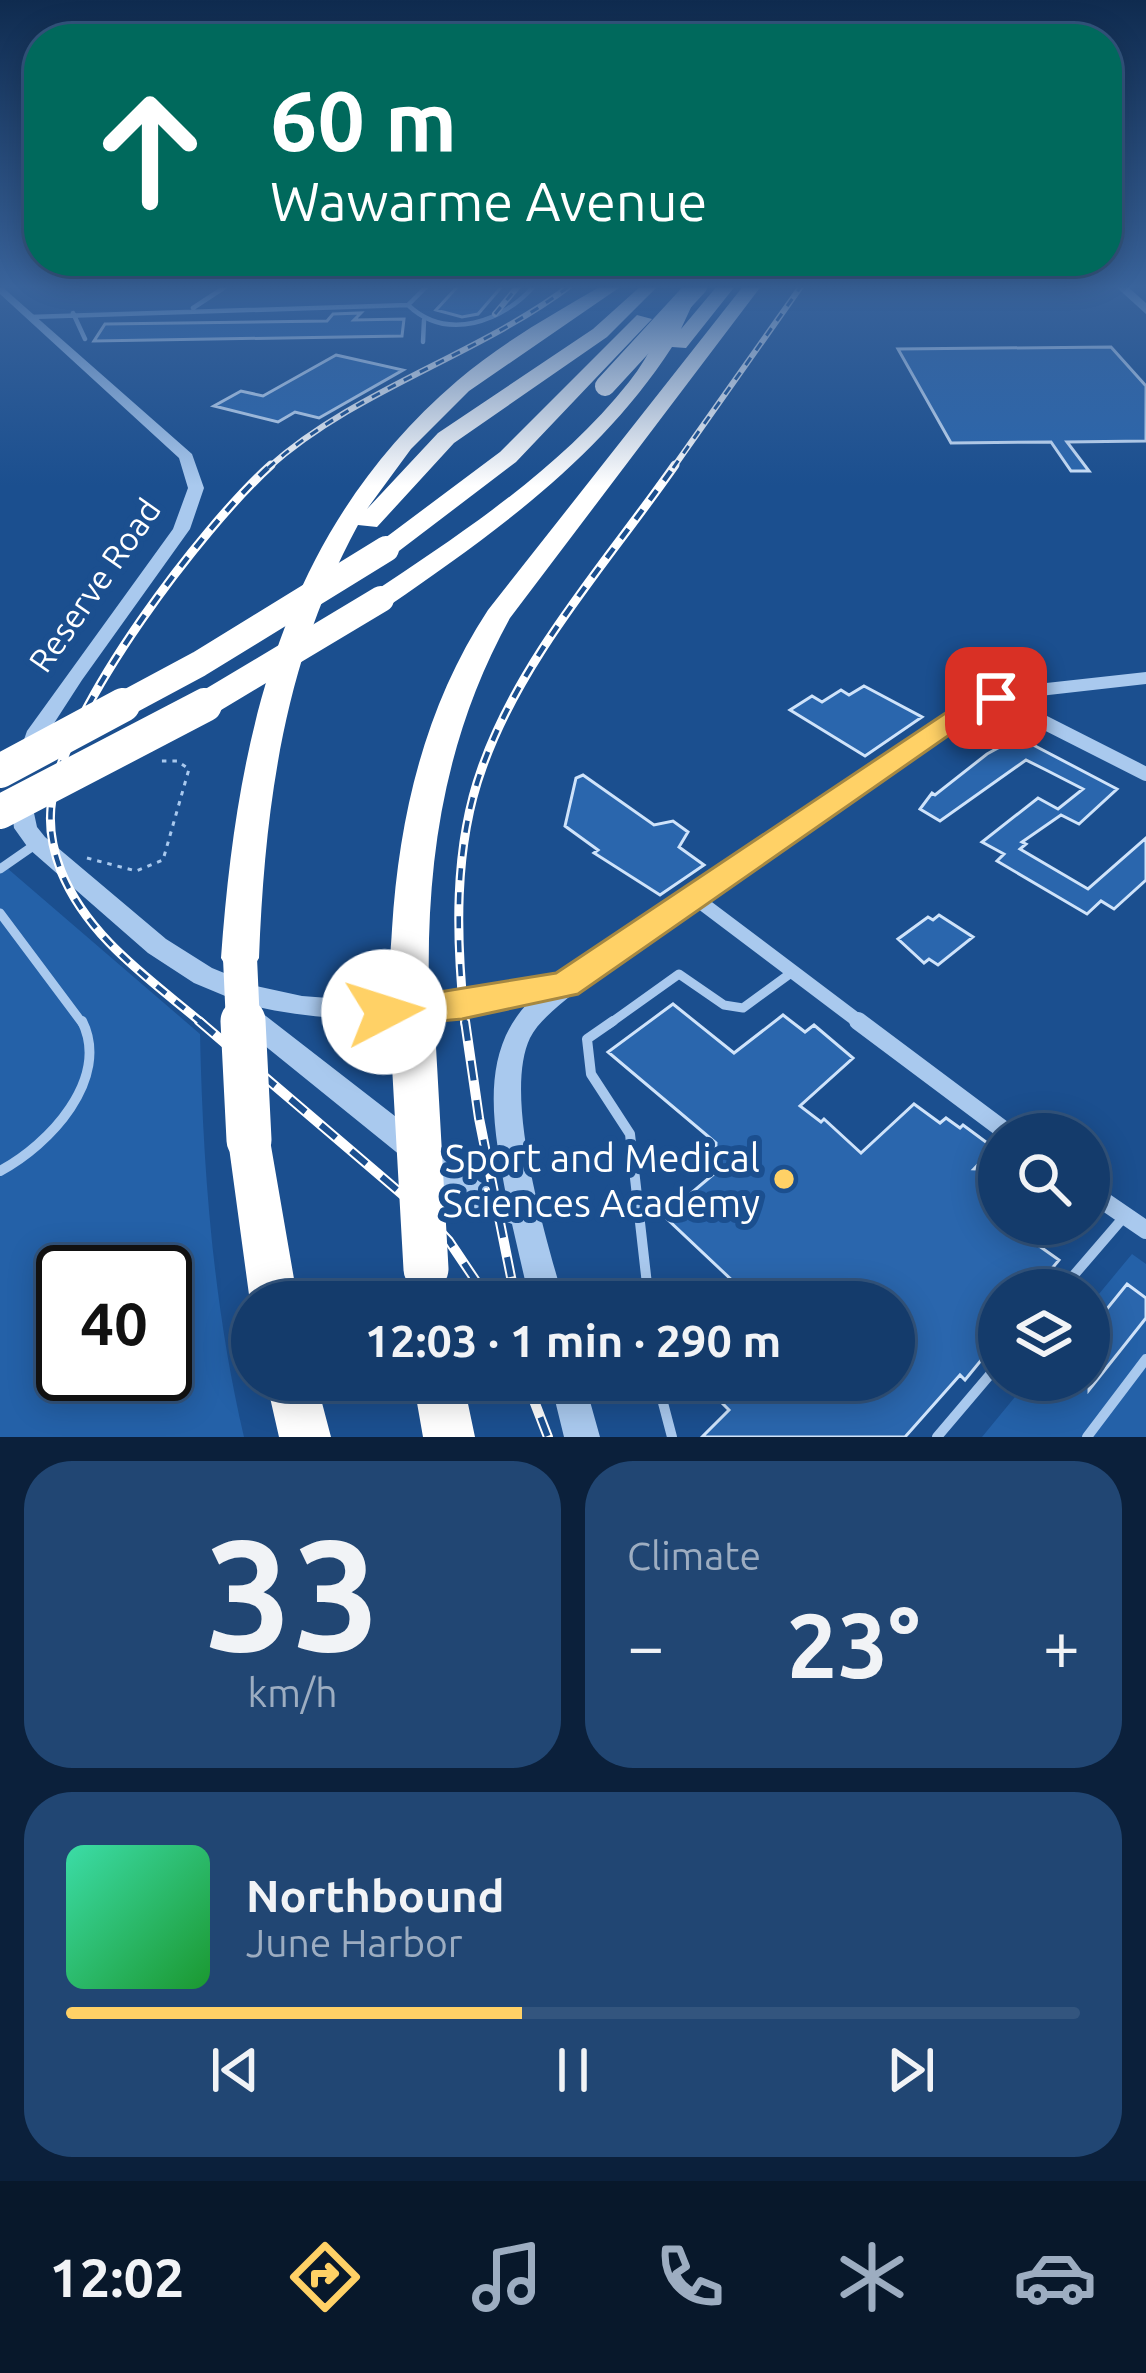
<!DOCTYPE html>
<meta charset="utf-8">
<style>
:root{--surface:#143b6b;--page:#214673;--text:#f1f3f6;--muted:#9dadc1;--line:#33557e;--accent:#ffd166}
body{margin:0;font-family:Ubuntu,sans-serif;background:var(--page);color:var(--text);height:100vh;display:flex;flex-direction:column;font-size:45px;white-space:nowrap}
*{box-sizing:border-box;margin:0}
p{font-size:39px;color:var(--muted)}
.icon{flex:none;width:66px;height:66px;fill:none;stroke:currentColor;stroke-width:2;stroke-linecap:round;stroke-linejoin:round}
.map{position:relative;height:1437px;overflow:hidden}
.sheet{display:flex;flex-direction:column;gap:24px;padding:24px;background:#0b203b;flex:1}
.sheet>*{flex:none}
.top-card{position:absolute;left:24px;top:24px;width:1098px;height:252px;border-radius:48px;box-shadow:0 6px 30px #0003,0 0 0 3px var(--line);background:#00695c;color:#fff;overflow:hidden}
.fabs{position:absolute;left:978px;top:1113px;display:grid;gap:24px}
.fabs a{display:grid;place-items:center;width:132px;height:132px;border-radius:50%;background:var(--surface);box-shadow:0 6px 30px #0003,0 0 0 3px var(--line);font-size:60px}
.speed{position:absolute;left:36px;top:1245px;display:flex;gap:24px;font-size:60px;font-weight:700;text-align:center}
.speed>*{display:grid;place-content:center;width:156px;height:156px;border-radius:50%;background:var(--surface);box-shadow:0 6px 30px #0003,0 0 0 3px var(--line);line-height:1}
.speed .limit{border:6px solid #111;border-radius:18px;background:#fff;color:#111}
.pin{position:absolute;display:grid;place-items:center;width:102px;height:102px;color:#fff;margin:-51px;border-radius:24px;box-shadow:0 6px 18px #0006}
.me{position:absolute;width:132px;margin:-66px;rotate:85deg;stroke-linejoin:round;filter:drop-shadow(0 0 9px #0008)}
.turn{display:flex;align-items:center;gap:42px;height:252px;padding:0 48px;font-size:54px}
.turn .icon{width:156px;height:156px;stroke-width:2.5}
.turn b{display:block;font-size:84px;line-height:102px}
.big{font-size:90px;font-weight:600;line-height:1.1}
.sheet .widget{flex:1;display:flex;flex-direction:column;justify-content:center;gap:18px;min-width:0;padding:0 42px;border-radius:48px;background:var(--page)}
.sheet .dial{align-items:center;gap:0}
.dial b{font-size:156px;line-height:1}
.song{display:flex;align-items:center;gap:36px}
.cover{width:144px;height:144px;border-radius:18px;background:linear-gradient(135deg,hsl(160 70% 55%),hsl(130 70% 35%))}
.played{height:12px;border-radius:6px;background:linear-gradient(90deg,var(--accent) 45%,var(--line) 45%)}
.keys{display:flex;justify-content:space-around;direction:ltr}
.heat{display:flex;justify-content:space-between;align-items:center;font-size:66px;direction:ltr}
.sheet .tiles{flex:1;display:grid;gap:24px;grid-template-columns:1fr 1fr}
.widget:last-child{grid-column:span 2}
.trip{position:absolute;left:231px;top:1281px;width:684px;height:120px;border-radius:60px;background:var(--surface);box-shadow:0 6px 30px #0003,0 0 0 3px var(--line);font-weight:600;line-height:120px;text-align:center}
.menu{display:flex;height:192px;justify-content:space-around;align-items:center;background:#08182b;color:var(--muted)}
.menu .icon{width:84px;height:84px}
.menu .current{color:var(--accent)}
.menu b{font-size:54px;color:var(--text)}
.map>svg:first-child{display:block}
.green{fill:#2461a8;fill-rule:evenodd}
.building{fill:#2a66ad;stroke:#cfe3fa;stroke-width:3}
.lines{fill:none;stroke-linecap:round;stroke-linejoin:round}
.path{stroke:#a9c9ee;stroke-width:3;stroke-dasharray:4.5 6;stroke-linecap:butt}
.service-far2{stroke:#a9c9ee;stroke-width:4.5}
.service-far1{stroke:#a9c9ee;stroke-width:9}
.service{stroke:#a9c9ee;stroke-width:10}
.minor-far2{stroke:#a9c9ee;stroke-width:10}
.minor-far1{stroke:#a9c9ee;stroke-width:14}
.minor{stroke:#a9c9ee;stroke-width:18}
.tertiary{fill:#a9c9ee;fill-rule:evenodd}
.motorway{fill:#fff;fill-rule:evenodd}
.rail-far2-casing{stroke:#fff;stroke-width:6}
.rail-far1-casing{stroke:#fff;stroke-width:9}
.rail-casing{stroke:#fff;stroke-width:10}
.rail-far2{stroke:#1b4f8f;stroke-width:3;stroke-dasharray:9;stroke-linecap:butt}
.rail-far1{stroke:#1b4f8f;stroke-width:4.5;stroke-dasharray:12;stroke-linecap:butt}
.rail{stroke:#1b4f8f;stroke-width:6;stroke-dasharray:20;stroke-linecap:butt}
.motorway-bridge-far3{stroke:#fff;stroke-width:20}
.motorway-bridge-far2{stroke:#fff;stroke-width:26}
.motorway-bridge-far1{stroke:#fff;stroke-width:34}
.motorway-bridge{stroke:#fff;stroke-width:45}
.route{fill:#ffd166;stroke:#a68842;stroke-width:3}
.poi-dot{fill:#ffd166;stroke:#1b4f8f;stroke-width:4.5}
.labels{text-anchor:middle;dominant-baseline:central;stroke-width:12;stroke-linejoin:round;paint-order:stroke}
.street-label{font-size:33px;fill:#fff;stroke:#1b4f8f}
.near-poi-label{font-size:39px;fill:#fff;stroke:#1b4f8f;text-anchor:end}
</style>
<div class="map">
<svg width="1146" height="1437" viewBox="0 0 1146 1437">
<rect width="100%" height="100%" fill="#1b4f8f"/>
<path class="green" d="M0,862L200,1034C203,1170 213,1304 244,1437H0ZM63,1272H165V1374H63Z
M1132,1254L1146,1264V1437H982L1029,1380H1089V1306Z"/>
<path class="building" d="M459,285H503L478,314L462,317L436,310Z
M361,313L354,320L404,319L402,336L94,341L105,324L327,321L333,314Z
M1111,347L1146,386V441L1067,442L1089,471H1071L1051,442L951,443L898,349Z
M336,355L403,370L319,418L295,412L278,422L214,406L241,391L263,396Z
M864,686L922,717L865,756L790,710L812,696L822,702L841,690L849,695Z
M1018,737L1117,789L1079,824L1061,815L1022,842L1026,844L1020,849L1088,889L1146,838V880L1114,909L1101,901L1087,914L997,861L1004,854L982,842L1038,798L1058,809L1083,789L1046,770L1026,760L940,821L920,809L932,793L935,795L987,754Z
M583,775L654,825L673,821L688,832L679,847L704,865L660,895L594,853L598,850L565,826L576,778Z
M939,915L973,937L938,965L929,959L924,963L898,939L928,917L933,920Z
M673,1004L734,1053L783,1015L805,1032L814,1025L853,1058L800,1106L821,1122L824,1119L861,1153L914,1104L940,1123L946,1118L960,1128L963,1125L994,1148L974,1169L999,1170V1224H1008L1059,1260L1034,1290H999V1330L982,1349L987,1353L965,1380L960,1375L905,1437H702L729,1410L699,1380H894V1302H719L737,1285L664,1216L715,1173L716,1143L608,1052Z
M1127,1284L1146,1298V1318L1089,1390V1331Z"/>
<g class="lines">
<path class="path" d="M87,858L136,871L163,860L189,769L177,761H158"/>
<path class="service-far2" d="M408,305L428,285
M193,308L228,285
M73,313L85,339
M30,317L408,305C447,342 503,322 535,285
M423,342L424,320"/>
<path class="service-far1" d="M0,869L36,844
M0,913L83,1024
M609,1024L679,974L724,1005L743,1008L791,973"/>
<path class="service" d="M613,1021L587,1039L591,1074L630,1134L649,1302
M0,1171C49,1145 111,1079 82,1021
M1061,1290L1123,1218
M657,1380L672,1437
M937,1437L999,1364
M1087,1437L1146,1359"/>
<path class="minor-far2" d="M996,698L1016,708"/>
<path class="minor-far1" d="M1010,705L1146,774
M695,898L862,1024"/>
<path class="minor" d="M858,1021L1009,1134
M1089,1191L1146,1230"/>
<path class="tertiary" d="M0,285L192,454L204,488L190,529L82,680L49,731L38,759L30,761L19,754L27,731L173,529L188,488L179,458L0,294Z
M1114,285H1126L1146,303V314Z
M1146,672V684L1022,698L973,715L575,992C560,1005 539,1020 530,1038C502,1097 547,1240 564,1302H530L512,1224L458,1202L233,1020L229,1013L233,1006L242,1003L194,983L148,953L29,849L14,828L10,795L13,790H29L37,827L45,837L166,939L212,968L256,986L302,996L355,1000L461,993L559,976L959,707L1019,686ZM528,1003C478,1055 494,1130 506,1195L480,1182L253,1006C346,1027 435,1021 528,1003Z
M550,1380H584L600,1437H564Z"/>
<path class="motorway" d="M603,285H623L469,391L411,449L367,509L438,433L593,329L642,285H659L607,337L454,443L377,527L358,525C284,661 265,805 259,958L253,968L240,972L227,968L221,958C237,737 281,532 457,381C501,343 553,314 603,285Z
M718,285H736L686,348L672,347C600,458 497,531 390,605H372L368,599L372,593C463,532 559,470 629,382C652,353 665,319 684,286L699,290L681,329Z
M744,285H762L510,618C445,736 426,858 429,992L423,1002L410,1007L397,1002C386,982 391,951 392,929C399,816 425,706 488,610Z
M637,315L652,319L516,462L395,554H377L374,549L377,544L500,452Z
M249,1122L264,1127L270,1140L298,1302H252V1306L250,1302L228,1140L234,1127Z
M266,1380H316L331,1437H279Z
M413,1380H463L475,1437H423Z"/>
<defs>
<path id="rail-far2" d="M495,314L519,285
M268,468C356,389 477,356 571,285
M673,468L802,285"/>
<path id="rail-far1" d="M203,1024C150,979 88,938 61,871C52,848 48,823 52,799C65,708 202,527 271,465
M465,1024C456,940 453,848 482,768C521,657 608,561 675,465"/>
<path id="rail" d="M199,1021L417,1207L449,1241L490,1302
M465,1021L479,1118L516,1302
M526,1380L548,1437"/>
</defs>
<use href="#rail-far2" class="rail-far2-casing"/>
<use href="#rail-far1" class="rail-far1-casing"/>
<use href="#rail" class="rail-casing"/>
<use href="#rail-far2" class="rail-far2"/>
<use href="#rail-far1" class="rail-far1"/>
<use href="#rail" class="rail"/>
<path class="motorway-bridge-far3" d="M605,386L698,285"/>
<path class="motorway-bridge-far2" d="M117,708L199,664L386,549
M199,708L381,599"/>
<path class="motorway-bridge-far1" d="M0,771L123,705
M0,812L205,705
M240,958L243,1024
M410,992L412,1024"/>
<path class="motorway-bridge" d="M243,1021L249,1140
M412,1021L426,1269"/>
</g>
<linearGradient id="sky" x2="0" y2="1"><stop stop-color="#0f2b4f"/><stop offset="0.59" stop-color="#39639b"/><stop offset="1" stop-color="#39639b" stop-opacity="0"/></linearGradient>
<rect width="1146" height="486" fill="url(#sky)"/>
<path class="route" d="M996,690L1005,692L1009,698L975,717L578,994L462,1019L384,1026L372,1022L366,1012L372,1003L556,973L956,706Z"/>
<circle class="poi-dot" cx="784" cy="1179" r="12"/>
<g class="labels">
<g class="street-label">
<text transform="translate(94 585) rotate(-55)">Reserve Road</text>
</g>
<g class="near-poi-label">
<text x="760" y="1157">Sport and Medical<tspan x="760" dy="45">Sciences Academy</tspan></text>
</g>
</g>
</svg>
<div class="fabs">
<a><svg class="icon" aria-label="search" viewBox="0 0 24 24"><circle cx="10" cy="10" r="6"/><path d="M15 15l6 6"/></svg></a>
<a><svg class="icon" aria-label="layers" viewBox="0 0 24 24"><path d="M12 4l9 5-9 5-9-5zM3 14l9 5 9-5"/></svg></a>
</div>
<div class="speed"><div class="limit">40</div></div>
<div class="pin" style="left:996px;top:698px;background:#d93025"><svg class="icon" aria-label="arrive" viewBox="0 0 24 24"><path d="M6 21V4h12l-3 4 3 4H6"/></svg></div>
<svg class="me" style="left:384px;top:1012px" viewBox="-20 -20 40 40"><circle r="19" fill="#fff"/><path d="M0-13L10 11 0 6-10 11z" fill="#ffd166"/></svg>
<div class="trip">12:03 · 1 min · 290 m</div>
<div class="top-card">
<div class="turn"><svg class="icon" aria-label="ahead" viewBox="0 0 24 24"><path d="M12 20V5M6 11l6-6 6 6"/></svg><div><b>60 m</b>Wawarme Avenue</div></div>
</div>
</div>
<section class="sheet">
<div class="tiles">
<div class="widget dial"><b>33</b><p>km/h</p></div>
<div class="widget"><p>Climate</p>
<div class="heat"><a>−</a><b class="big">23°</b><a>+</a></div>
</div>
<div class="widget">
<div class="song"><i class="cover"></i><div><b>Northbound</b><p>June Harbor</p></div></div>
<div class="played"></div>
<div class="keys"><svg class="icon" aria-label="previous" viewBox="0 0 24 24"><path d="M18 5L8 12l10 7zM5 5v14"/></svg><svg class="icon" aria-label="pause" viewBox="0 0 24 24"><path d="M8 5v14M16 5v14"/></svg><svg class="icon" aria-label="next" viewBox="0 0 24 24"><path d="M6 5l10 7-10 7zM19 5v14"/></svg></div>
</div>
</div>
</section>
<nav class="menu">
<b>12:02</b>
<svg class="icon current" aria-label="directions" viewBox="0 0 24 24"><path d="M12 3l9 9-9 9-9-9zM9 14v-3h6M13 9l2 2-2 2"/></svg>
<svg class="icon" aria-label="music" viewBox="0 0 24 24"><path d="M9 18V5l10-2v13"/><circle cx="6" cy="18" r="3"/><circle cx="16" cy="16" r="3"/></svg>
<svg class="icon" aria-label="phone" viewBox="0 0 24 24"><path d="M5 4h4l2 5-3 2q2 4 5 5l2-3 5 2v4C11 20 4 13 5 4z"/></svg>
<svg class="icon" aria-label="climate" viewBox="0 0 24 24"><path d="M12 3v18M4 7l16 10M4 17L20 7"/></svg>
<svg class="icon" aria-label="car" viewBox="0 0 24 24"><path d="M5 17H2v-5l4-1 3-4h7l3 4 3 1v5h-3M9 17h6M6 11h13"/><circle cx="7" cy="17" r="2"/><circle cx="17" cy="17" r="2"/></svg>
</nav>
